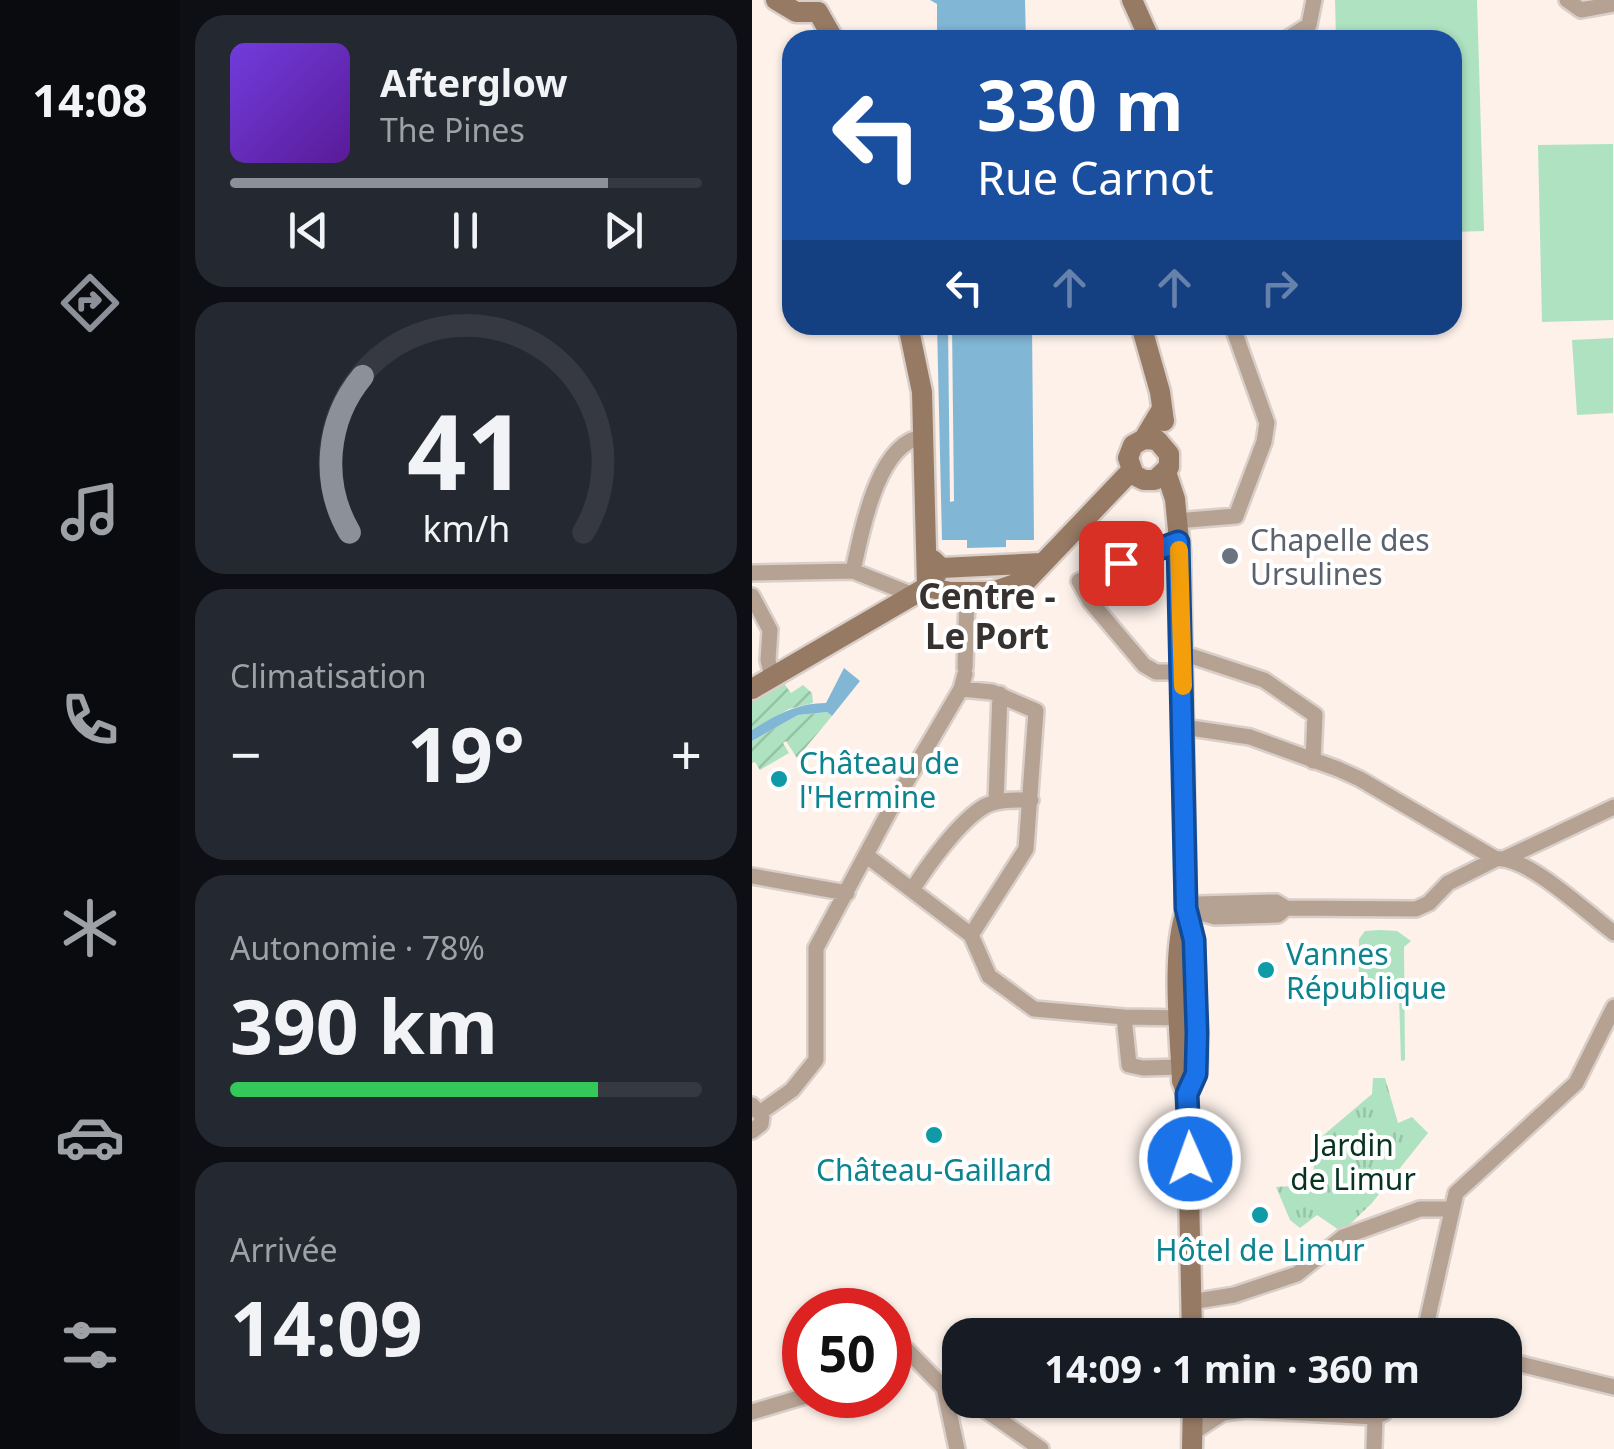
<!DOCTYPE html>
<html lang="fr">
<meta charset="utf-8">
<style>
:root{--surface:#171b24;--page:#242831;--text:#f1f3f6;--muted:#9ea1a6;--line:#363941;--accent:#8c9099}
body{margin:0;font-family:"Noto Sans",sans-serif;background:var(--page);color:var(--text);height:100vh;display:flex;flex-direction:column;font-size:38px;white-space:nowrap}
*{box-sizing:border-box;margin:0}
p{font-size:32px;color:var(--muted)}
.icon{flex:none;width:55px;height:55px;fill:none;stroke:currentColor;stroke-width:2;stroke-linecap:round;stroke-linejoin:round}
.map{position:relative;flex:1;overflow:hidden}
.panel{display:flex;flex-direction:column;gap:15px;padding:15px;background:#0d0f14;width:572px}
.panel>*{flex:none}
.banner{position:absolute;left:30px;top:30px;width:680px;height:305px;border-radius:30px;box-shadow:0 2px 8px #0004;background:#1a4fa0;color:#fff;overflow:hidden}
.speed{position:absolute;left:30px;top:1288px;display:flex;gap:20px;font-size:50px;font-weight:700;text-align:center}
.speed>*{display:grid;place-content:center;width:130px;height:130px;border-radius:50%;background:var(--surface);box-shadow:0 2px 8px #0004;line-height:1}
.speed .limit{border:15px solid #d22;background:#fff;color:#111}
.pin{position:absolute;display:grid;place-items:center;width:85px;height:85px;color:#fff;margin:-42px;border-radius:20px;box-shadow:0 5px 15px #0006}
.me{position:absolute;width:110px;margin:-55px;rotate:358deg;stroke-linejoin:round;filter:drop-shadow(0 0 8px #0008)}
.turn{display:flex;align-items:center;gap:35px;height:210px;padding:0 30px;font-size:45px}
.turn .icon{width:130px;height:130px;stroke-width:2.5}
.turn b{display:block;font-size:70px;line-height:85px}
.lanes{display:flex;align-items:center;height:95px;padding:0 30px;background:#0003;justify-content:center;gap:50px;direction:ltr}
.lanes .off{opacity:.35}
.big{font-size:75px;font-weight:700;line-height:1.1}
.panel .widget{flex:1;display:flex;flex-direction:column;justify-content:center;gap:15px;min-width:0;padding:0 35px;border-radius:30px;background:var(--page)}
.panel .dial{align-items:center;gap:0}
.dial svg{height:260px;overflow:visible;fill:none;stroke:var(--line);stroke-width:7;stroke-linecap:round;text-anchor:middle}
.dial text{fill:var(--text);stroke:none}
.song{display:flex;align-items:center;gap:30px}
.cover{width:120px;height:120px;border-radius:15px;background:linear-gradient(135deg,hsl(260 70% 55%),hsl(270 70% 35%))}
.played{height:10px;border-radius:5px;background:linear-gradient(90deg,var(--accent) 80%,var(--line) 80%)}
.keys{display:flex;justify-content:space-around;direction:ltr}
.heat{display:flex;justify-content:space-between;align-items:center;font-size:55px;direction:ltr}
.charge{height:15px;border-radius:8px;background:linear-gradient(90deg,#34c759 78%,var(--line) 0)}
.trip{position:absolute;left:190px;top:1318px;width:580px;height:100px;border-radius:30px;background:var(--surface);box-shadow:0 2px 8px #0004;font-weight:700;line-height:100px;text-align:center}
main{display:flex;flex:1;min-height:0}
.menu{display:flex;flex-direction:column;width:180px;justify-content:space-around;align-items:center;background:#090b0e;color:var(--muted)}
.menu .icon{width:70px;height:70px}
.menu .active{color:var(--accent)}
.menu b{font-size:45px;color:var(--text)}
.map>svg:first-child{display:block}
.grass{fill:#aee2c1}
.park{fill:url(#park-tufts)}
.garden{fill:url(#garden-furrows)}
.water{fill:#82b6d5}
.pier{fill:#fdf1ea}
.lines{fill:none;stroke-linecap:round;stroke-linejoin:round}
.minor-casing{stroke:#d9cfc8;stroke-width:20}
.secondary-casing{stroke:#d9cfc8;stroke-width:25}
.minor{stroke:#b6a293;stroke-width:15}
.secondary{stroke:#977a64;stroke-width:20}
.route-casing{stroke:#114b97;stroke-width:25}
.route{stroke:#1a73e8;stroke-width:18}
.slow{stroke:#f59e0b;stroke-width:18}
.worship-dot{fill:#6b7280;stroke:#fff;stroke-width:4}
.culture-dot{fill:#0f9aa8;stroke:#fff;stroke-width:4}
.labels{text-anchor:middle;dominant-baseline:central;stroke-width:8;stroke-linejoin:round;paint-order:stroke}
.worship-label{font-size:30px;fill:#5b616d;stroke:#fff;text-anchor:start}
.culture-label{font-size:30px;fill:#0d838f;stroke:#fff;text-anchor:start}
.park-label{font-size:30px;fill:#08331e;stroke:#fff}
.quarter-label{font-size:35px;font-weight:bold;fill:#37322f;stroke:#fff}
</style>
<main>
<nav class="menu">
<b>14:08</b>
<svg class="icon active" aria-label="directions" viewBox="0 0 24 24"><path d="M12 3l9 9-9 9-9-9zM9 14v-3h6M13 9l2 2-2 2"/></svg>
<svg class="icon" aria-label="music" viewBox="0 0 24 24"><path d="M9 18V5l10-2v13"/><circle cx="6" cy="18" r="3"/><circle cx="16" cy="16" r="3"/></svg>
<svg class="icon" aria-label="phone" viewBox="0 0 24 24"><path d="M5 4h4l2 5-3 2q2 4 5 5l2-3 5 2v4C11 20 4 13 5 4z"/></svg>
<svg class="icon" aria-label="climate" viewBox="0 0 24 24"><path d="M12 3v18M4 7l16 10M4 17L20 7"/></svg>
<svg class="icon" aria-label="car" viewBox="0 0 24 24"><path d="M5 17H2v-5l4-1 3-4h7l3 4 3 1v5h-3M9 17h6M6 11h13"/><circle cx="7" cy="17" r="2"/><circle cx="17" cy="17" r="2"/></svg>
<svg class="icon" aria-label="filters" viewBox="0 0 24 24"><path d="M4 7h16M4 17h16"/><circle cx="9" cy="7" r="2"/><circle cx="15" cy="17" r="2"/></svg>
</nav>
<section class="panel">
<div class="widget">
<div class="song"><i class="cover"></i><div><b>Afterglow</b><p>The Pines</p></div></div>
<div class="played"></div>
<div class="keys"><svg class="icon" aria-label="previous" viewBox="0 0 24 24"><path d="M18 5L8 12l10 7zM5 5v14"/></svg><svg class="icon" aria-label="pause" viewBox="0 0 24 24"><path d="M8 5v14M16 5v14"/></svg><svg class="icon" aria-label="next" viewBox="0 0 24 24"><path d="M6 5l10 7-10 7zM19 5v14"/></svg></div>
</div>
<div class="widget dial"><svg viewBox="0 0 100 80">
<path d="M14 69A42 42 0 1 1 86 69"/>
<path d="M14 69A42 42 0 0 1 18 21" stroke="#8c9099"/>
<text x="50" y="56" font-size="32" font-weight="700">41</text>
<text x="50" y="72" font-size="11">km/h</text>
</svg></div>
<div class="widget"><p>Climatisation</p>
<div class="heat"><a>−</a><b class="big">19°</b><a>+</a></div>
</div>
<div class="widget"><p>Autonomie · 78%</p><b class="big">390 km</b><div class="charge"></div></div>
<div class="widget"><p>Arrivée</p><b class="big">14:09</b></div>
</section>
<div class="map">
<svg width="862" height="1449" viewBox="0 0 862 1449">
<defs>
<pattern id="park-tufts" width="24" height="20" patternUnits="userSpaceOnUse" patternTransform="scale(2.5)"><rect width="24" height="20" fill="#aee2c1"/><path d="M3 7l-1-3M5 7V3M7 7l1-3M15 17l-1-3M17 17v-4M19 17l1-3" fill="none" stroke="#96c2a6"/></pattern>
<pattern id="garden-furrows" width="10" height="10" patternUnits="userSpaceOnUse" patternTransform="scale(2.5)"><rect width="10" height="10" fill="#aee2c1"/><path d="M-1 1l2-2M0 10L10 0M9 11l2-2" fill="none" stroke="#96c2a6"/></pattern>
</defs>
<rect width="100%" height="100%" fill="#fdf1ea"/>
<path class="grass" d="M583,0H725L732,231L700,232V40H584Z
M861,144V320L790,322L786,145Z
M861,338V413L825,415L820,340Z
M628,930L645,931L659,941L652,947L653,1060L649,1061L647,996C635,983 620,982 607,993V939L613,931Z"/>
<path class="park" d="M621,1078H633L646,1123L660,1117L676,1133L620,1203L590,1232L565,1215L548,1228L538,1220L524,1187L560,1185L562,1180L561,1144L620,1094Z"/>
<path class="garden" d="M31,682L39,693L51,685L60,693L61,703L37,709L0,730V701Z
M75,712L80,716L45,758L34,741L31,743L37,753L8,770L3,762L0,763V741L46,715Z"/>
<path class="water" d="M178,0H273L274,40H185V4Z
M185,325H280L282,540H254V547L215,548V540H190Z
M92,668L108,681L80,716L75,712L46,715L0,741V730C24,715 45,703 74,703Z"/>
<path class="pier" d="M196,325H200L202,501L198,502Z"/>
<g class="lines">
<defs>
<path id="minor" d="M815,0L829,10L862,4
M533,40L557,25L562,0
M424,521L484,516L512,442L515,423L480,325
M427,542L327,581L338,601L392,665L404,672H431
M101,571C109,534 125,442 171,437
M0,573L101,571L161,595
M0,596L18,630L16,660L20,677
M430,653L512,680L563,715L561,761
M213,668L215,592
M209,689L240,692L284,711L274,849L219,935
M432,727L498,737L586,769L608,779L744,859C775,855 836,914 862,933
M244,802L248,694
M115,856L219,935L237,976L282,1009L372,1017L436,1018
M754,858L862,807
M0,876L95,893
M160,890C176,865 207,821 233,806C247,799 264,800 279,800
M434,909L445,904L524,902L534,908L664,909L677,903L696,883L744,859
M434,909L463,917L526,915L534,908
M372,1017L377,1065L391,1068L430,1067
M0,1105L10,1116L9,1124L0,1131
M9,1112L40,1090L64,1060V948L139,808L209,689L213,674
M439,1302L482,1295L545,1274L591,1237L668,1209H698
M440,1329L481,1335
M564,1335L589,1332L614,1335
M672,1335L704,1193L824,1083L862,1007
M752,1360L862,1387
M138,1362L155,1350L192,1388L205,1449
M214,1400L222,1402L289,1449
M0,1412L57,1395
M442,1432L471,1413L495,1410L623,1417L632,1413L642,1400
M622,1449L623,1417"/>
<path id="secondary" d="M24,0L44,12H66L82,40
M380,0L398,40
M156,325L170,392L175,587
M389,325L408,392L412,421
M392,439L405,440L417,454V467L403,480H392L382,475L376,458L381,445L392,439L410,409
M414,472L423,499L428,551L434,909L442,940L445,1061L444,1074L435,1094
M181,560L189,568L290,563
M175,587L198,592H240L275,580L379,471
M0,689L175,587L189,568
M434,911C419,955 428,1033 430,1081L435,1094L440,1335
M440,1449L441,1400"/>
</defs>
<use href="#minor" class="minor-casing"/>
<use href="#secondary" class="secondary-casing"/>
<use href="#minor" class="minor"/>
<use href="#secondary" class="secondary"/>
</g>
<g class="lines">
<defs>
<path id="route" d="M369,563L426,542L434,908L442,940L445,1033L444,1074L435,1094L438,1159"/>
</defs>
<use href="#route" class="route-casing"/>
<use href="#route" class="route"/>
<path class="slow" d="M427,550L431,686"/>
</g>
<circle class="worship-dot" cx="478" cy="556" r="10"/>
<g class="culture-dot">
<circle cx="27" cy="779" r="10"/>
<circle cx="514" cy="970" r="10"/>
<circle cx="182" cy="1135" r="10"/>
<circle cx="508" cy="1215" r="10"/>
</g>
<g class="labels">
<g class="worship-label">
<text x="498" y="539">Chapelle des<tspan x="498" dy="34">Ursulines</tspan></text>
</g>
<g class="culture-label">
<text x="47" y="762">Château de<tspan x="47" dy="34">l'Hermine</tspan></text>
<text x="534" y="953">Vannes<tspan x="534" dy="34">République</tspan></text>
<text x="182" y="1169" text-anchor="middle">Château-Gaillard</text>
<text x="508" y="1249" text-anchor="middle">Hôtel de Limur</text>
</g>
<g class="park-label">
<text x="601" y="1144">Jardin<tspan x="601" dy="34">de Limur</tspan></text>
</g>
<g class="quarter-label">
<text x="235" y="595">Centre -<tspan x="235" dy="40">Le Port</tspan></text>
</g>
</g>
</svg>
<div class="speed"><div class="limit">50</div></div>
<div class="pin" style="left:369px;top:563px;background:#d93025"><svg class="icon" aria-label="arrive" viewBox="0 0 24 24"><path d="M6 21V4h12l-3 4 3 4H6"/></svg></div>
<svg class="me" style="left:438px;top:1159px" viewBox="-20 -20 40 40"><circle r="17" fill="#1a73e8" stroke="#fff" stroke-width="3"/><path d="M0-11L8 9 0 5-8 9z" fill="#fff"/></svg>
<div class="trip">14:09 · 1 min · 360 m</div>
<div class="banner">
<div class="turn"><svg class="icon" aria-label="left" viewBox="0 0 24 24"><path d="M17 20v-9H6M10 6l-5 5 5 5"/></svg><div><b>330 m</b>Rue Carnot</div></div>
<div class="lanes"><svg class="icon" aria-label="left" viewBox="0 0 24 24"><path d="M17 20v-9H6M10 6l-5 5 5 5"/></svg><svg class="icon off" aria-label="ahead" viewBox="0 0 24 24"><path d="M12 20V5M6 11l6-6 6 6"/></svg><svg class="icon off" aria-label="ahead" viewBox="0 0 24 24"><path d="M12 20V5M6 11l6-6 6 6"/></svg><svg class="icon off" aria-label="right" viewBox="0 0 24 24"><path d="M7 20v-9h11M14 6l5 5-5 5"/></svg></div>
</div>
</div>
</main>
